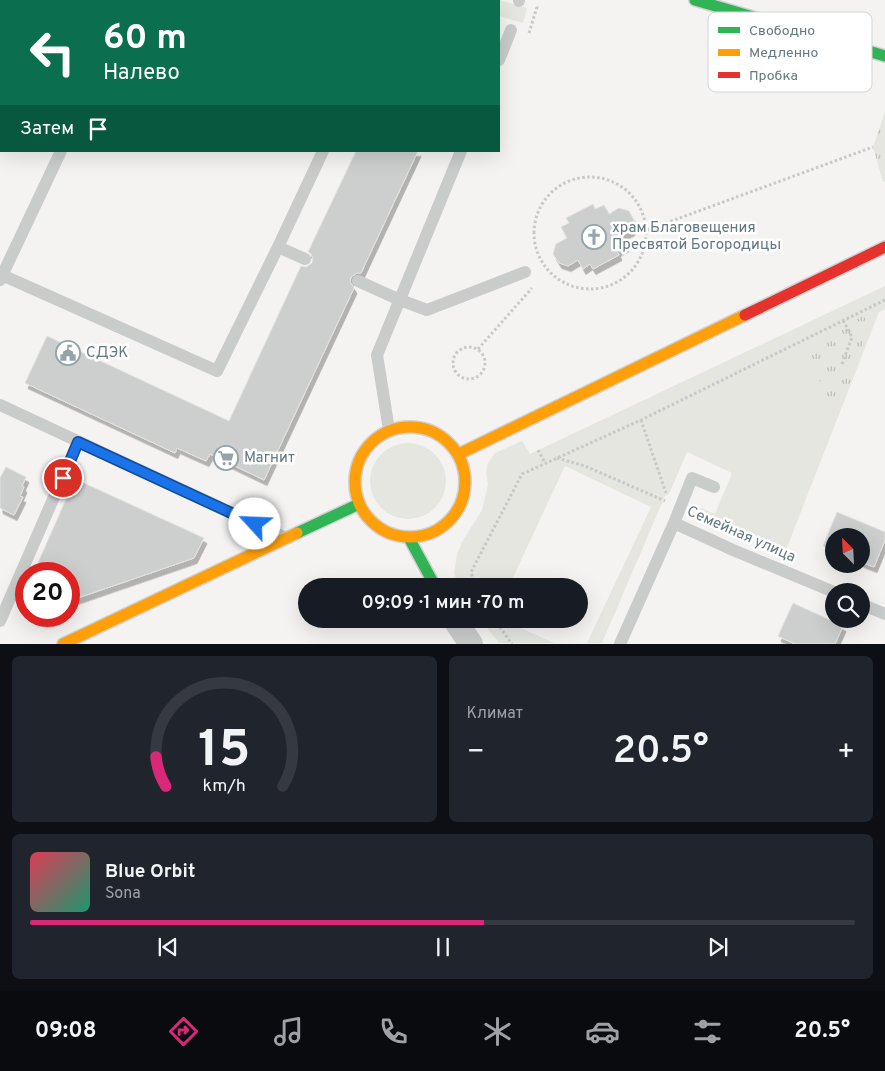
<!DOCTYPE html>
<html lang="ru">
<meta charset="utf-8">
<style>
:root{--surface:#171b24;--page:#20242c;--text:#f1f3f6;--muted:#9ea1a6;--line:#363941;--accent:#db2777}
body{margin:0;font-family:Overpass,sans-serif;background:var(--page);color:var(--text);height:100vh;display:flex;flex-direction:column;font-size:19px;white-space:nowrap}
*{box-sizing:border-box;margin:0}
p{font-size:16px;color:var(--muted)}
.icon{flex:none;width:28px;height:28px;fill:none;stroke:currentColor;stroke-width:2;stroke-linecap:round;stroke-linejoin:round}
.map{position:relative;height:644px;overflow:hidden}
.panel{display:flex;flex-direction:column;gap:12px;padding:12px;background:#0d0f14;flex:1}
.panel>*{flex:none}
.guide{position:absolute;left:0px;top:0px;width:500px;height:152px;box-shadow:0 5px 20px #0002;background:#0b6e4f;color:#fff;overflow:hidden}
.needle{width:32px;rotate:336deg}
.buttons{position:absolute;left:825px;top:528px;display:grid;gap:10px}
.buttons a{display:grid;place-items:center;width:45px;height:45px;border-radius:50%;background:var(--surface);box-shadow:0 5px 20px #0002;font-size:25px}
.speed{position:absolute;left:15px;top:562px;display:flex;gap:10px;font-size:25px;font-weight:700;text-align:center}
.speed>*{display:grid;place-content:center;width:65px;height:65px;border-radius:50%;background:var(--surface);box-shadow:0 5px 20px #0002;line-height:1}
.speed .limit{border:8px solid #d22;background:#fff;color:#111}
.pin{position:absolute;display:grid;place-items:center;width:42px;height:42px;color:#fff;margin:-21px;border:2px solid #fff;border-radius:50%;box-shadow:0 1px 5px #0007}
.me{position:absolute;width:55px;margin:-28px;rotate:295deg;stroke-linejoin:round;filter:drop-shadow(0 0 4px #0008)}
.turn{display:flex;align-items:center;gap:18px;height:105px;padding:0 20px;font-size:22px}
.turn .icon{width:65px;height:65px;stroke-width:2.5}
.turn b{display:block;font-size:35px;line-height:42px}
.then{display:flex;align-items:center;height:48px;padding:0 20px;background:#0003;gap:10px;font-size:19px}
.big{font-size:38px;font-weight:600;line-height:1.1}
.panel .widget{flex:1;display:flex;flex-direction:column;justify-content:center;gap:8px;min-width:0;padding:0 18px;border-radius:8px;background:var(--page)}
.panel .dial{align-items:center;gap:0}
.dial svg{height:130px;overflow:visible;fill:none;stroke:var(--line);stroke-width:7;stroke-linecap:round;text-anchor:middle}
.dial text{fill:var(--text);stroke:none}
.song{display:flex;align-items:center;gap:15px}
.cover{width:60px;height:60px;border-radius:8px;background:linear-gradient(135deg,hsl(350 70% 55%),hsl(160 70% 35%))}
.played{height:5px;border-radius:2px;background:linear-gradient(90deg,var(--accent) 55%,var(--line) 55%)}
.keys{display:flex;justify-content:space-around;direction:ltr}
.heat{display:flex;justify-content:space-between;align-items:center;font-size:28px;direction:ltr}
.panel .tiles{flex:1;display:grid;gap:12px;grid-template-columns:1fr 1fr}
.widget:last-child{grid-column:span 2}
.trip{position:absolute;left:298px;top:578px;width:290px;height:50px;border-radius:25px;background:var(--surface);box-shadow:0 5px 20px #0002;font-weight:600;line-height:50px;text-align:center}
.tabs{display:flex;height:80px;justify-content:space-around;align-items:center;background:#090b0e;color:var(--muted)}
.tabs .icon{width:35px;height:35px}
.tabs .current{color:var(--accent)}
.tabs b{font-size:22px;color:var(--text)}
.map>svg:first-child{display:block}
.green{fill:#e4e6df}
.park{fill:url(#park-tufts)}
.building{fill:#cdcece;stroke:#e3e2e1;filter:url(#shadow)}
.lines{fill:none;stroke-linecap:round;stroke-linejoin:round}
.fast-casing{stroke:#d0d1d1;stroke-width:14}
.slow-casing{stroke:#d0d1d1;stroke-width:14}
.jam-casing{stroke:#d0d1d1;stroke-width:14}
.path{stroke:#c7c8c9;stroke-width:3;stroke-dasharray:2.5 2.5;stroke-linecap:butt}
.lane{stroke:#cacbcb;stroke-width:12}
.street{stroke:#cacbcb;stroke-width:24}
.fast{stroke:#30b455;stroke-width:11}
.slow{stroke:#ff9f0a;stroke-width:11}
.jam{stroke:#e5322d;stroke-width:11}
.route-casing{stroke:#114b97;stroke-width:12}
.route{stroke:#1a73e8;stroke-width:9}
.labels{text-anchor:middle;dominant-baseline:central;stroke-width:5;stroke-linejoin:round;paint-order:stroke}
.poi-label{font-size:15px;fill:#627883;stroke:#fff;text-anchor:start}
.street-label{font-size:15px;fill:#627883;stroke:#fff}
.key{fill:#fff;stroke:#d0d6da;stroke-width:1}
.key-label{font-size:14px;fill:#627883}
</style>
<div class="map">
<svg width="885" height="644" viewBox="0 0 885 644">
<defs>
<pattern id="park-tufts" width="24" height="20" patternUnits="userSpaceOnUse" patternTransform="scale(1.25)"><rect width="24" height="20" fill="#e4e6df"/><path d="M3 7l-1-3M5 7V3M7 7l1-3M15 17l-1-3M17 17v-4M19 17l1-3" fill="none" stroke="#bcbfba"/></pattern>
<filter id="shadow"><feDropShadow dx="3" dy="5.5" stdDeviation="0" flood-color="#0004"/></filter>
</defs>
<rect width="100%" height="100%" fill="#f4f3f1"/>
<path class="green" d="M426,0H500L527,8L523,23L499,16V1H430Z
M885,286V310L879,312L786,550L697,515L700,508L715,514L732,473L687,452L669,494L665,496L602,643H587L651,507L565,466L509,586H459L454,573L457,555L462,542L482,510L488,485L486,472L488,463L495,453L522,441L530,454Z
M370 481a38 38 0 1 1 76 0a38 38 0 1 1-76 0Z
M480,619H501L554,643H499Z"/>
<path class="park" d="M885,112V181L883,182L873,147Z
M863,316L871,324L842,405L832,406L806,354L808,344Z"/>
<path class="building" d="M356,151H418L361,273H357L351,277L350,282L354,288L264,480L210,454L206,461L177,448L175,453L25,383L47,336L229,421L301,266L306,267L312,263L313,258L311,254L308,252Z
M593,204L595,209L604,205L609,214L619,208L629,211L634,220L632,230L620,236L626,246L617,251L619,255L593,269L590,264L583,269L578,260L568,266L559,263L553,254L556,244L567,238L561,227L569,223L566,218Z
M6,467L26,477L22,486L24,487L20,496L23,497L14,515L0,508V478Z
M75,479L204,538L194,558L69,601V574H33Z
M837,512L885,532V540L874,567L861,562V536H834V550L823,546Z
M793,603L843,626L835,644H795L778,636Z"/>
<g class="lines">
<defs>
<path id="fast" d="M695,0L885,56
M297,533L359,504
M409,538L435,586"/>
<path id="slow" d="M355 482a55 55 0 1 1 110 0a55 55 0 1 1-110 0Z
M459,454L745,315
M63,644L297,533"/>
<path id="jam" d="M745,315L885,247"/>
</defs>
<use href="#fast" class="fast-casing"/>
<use href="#slow" class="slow-casing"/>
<use href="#jam" class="jam-casing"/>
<path class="path" d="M529,33L537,7L536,5
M534 233a56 56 0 1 1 112 0a56 56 0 1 1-112 0Z
M647,230L873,147
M453 363a16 16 0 1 1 32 0a16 16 0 1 1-32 0Z
M478,349L532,288
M842,364L852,337L843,320
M641,420L666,493
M538,450L545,463
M557,458L585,466L665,501
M475,586L471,572L522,474L641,420L885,300
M494,619L512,644"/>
<path class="lane" d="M361,0L364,1
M132,1L133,0
M519,1V0
M499,60L511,30
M305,259L278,247L323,151
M2,275L217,371L278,247
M0,280L61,151
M358,281L400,300L427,310L525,272
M0,405L286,538
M389,430L377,355L461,151
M674,523L692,478L714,487
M861,604L885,614
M0,621L78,442
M620,644L674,523L733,550L834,592"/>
<path class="street" d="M454,619L471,644"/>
<use href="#fast" class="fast"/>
<use href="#slow" class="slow"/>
<use href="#jam" class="jam"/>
</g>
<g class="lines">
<defs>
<path id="route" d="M63,478L78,442L255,524"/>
</defs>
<use href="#route" class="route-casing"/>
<use href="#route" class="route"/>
</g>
<defs>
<symbol id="church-ring" viewBox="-11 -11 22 22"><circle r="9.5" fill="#fff" stroke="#95a3aa" stroke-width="1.5"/><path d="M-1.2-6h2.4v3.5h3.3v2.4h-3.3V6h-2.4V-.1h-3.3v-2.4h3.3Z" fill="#95a3aa"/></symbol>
<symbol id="civic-ring" viewBox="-11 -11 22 22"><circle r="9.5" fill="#fff" stroke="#95a3aa" stroke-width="1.5"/><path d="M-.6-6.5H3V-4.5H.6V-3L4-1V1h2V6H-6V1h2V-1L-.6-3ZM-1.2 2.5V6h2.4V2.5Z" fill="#95a3aa"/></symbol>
<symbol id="supermarket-ring" viewBox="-11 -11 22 22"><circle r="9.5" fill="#fff" stroke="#95a3aa" stroke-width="1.5"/><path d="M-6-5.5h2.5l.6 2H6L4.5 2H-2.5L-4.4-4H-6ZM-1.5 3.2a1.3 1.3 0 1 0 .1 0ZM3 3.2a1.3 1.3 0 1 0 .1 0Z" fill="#95a3aa"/></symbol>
</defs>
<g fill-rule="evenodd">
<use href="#church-ring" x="580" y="223" width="28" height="28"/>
<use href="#civic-ring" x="54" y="339" width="28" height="28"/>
<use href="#supermarket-ring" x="212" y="444" width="28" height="28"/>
</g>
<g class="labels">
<g class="poi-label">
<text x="612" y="228">храм Благовещения<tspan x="612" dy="17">Пресвятой Богородицы</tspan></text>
<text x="86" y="353">СДЭК</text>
<text x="244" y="458">Магнит</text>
</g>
<g class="street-label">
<text transform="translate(741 535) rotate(24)">Семейная улица</text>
</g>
</g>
<rect x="708" y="12" width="164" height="80" rx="8" class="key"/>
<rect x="718" y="27" width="22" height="6" fill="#30b455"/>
<rect x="718" y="49" width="22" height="7" fill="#ff9f0a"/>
<rect x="718" y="72" width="22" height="6" fill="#e5322d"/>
<g class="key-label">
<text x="749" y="35">Свободно</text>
<text x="749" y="57">Медленно</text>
<text x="749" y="80">Пробка</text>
</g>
</svg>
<div class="buttons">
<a><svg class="needle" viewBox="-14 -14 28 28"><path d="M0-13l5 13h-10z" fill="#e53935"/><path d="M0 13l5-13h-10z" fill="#9ea1a6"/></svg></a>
<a><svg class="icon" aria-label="search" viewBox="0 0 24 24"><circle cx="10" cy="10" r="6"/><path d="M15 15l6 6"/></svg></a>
</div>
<div class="speed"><div class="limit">20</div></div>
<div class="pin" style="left:63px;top:478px;background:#d93025"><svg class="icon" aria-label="arrive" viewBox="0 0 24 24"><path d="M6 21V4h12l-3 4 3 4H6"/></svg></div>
<svg class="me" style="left:255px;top:524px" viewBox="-20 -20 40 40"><circle r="19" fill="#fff"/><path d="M0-13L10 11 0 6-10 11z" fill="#1a73e8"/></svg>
<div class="trip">09:09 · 1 мин · 70 m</div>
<div class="guide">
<div class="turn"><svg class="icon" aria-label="left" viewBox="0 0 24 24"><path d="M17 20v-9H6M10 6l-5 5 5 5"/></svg><div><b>60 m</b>Налево</div></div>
<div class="then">Затем<svg class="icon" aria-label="arrive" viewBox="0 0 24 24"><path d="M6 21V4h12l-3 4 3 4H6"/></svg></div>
</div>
</div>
<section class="panel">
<div class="tiles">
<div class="widget dial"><svg viewBox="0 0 100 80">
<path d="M14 69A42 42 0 1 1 86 69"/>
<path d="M14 69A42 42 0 0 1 8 51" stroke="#db2777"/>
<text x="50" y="56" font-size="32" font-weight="700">15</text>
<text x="50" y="72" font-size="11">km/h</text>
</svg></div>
<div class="widget"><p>Климат</p>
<div class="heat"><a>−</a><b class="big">20.5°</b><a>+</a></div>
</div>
<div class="widget">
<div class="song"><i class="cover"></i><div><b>Blue Orbit</b><p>Sona</p></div></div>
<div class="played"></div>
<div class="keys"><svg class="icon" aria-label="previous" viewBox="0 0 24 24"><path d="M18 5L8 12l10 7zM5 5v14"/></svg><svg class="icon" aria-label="pause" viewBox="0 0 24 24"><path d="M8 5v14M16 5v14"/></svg><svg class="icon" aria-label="next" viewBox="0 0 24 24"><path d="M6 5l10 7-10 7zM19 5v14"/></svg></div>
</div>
</div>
</section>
<nav class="tabs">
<b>09:08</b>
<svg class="icon current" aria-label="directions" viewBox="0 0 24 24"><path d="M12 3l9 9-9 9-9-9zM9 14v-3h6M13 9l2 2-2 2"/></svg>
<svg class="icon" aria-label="music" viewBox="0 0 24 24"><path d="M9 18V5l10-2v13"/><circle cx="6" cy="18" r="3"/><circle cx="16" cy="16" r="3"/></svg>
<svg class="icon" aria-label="phone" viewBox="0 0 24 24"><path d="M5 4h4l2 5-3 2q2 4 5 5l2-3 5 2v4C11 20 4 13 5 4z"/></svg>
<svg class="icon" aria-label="climate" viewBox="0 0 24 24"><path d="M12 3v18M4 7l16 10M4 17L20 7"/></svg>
<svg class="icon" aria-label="car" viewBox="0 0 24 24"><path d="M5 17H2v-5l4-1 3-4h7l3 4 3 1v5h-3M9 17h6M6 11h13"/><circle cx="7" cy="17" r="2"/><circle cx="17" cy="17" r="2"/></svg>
<svg class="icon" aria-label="filters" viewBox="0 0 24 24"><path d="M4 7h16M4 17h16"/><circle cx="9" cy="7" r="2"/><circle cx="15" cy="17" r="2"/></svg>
<b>20.5°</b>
</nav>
